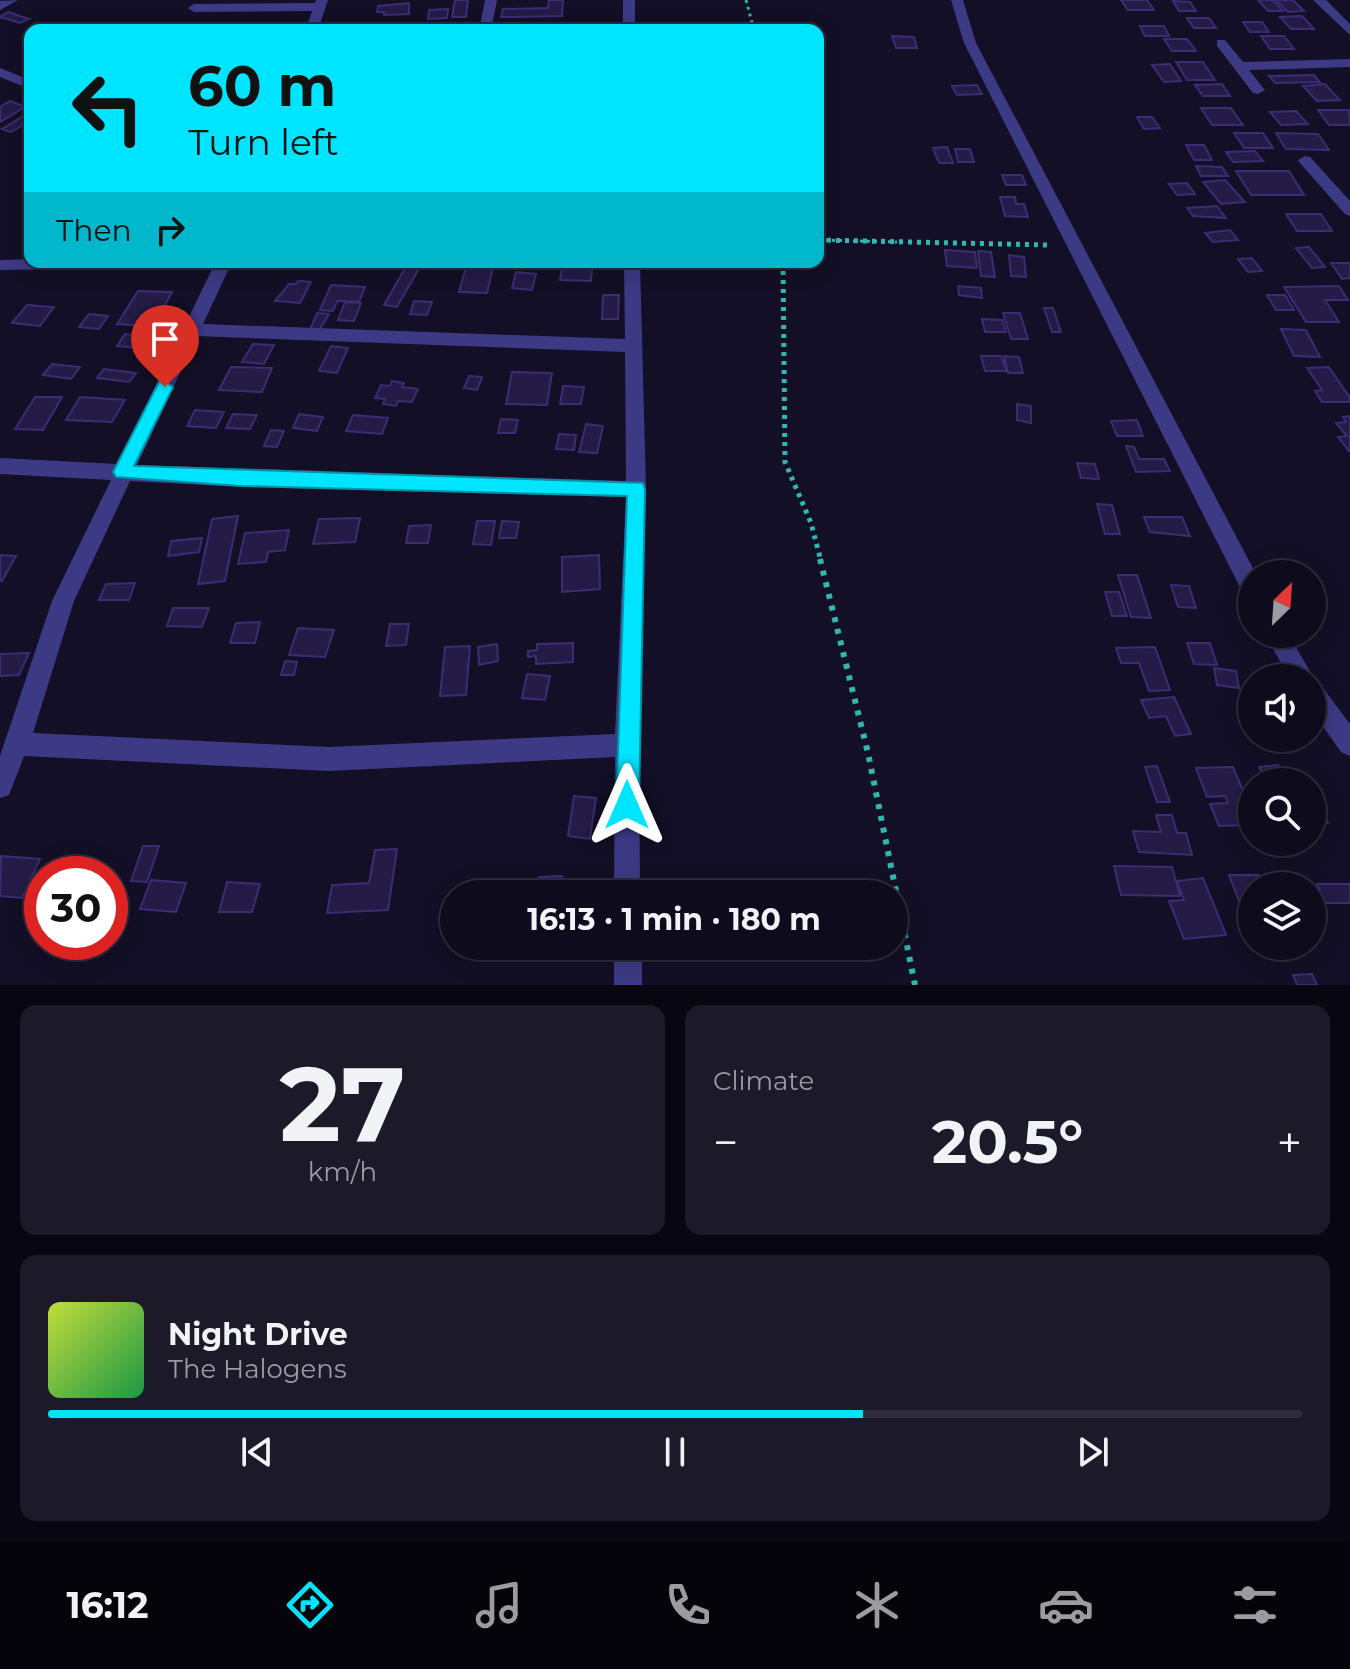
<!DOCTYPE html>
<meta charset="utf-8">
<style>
:root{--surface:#0e0b1c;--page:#1c1929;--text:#f1f3f6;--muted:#9b9ba3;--line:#2e2b3b;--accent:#00e5ff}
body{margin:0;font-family:Montserrat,sans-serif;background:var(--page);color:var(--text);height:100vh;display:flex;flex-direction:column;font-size:30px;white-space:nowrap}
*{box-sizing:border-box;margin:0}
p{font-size:26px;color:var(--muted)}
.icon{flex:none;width:44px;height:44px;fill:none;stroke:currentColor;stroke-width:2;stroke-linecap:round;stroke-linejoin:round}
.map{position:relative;height:985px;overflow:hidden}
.details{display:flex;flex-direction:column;gap:20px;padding:20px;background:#08060f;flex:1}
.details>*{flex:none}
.banner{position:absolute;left:24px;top:24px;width:800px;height:244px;border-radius:16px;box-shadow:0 4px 20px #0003,0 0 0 2px var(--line);background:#00e5ff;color:#111;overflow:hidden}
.needle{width:52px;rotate:25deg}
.controls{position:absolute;left:1238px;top:560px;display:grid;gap:16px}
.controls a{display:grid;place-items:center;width:88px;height:88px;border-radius:50%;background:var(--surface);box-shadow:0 4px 20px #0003,0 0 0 2px var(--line);font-size:40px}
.speed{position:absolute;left:24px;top:856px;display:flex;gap:16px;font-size:40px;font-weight:700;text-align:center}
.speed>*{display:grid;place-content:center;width:104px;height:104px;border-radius:50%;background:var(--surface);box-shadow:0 4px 20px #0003,0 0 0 2px var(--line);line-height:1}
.speed .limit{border:12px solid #d22;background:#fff;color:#111}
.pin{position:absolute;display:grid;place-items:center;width:68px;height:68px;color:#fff;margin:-82px -34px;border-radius:50% 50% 50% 0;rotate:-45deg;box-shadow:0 0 8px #0007}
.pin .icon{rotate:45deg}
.me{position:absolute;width:88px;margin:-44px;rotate:0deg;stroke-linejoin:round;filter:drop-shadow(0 0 6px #0008)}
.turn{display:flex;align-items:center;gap:28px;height:168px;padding:0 32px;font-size:36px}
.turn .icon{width:104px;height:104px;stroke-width:2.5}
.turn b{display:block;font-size:56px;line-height:68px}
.then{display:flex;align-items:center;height:76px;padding:0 32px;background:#0003;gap:16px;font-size:30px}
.big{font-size:60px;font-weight:700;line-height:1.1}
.details .widget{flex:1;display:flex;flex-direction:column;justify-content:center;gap:12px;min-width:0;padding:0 28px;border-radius:16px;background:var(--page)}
.details .dial{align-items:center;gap:0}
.dial b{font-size:104px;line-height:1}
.song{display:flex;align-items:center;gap:24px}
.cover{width:96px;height:96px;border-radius:12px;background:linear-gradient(135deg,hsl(70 70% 55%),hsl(140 70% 35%))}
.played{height:8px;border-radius:4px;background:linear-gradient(90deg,var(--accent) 65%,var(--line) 65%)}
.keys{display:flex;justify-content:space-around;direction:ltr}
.heat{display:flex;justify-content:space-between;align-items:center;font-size:44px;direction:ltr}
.details .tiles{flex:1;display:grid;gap:20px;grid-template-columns:1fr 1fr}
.widget:last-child{grid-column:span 2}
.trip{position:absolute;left:440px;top:880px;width:468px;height:80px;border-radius:40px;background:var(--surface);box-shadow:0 4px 20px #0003,0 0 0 2px var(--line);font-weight:700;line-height:80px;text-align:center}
.menu{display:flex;height:128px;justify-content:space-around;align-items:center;background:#06040b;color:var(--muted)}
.menu .icon{width:56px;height:56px}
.menu .active{color:var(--accent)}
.menu b{font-size:36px;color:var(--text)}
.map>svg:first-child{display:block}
.building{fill:#241b47;stroke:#3b2d73;stroke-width:2}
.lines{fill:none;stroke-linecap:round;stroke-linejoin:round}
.path-far2{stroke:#2fb8b0;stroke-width:3;stroke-dasharray:3 4;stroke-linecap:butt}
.path-far1{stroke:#2fb8b0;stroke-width:5;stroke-dasharray:4 5;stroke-linecap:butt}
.path{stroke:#2fb8b0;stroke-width:6;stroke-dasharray:5 7;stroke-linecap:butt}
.minor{fill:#3d3a85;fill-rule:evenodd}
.route{fill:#00e5ff;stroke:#0095a6;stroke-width:2}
</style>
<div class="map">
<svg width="1350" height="985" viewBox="0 0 1350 985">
<rect width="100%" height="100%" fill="#130f26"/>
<path class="building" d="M455,0H468L466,17H452Z
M549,0H563L562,16L501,17L503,9L548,8Z
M1121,0H1147L1154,10H1128Z
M1258,0H1273L1283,11H1268Z
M1276,0H1293L1304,11L1288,12Z
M1173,1L1190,2L1196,11H1179Z
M409,3V14L384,15V12H377L378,6Z
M448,9L447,18L428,19L429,10Z
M8,12L29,19L20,23L0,17Z
M1302,16L1314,29H1291L1280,17Z
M1187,18H1209L1216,28H1194Z
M1243,22H1262L1269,32H1250Z
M1140,26H1164L1169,36H1145Z
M892,36L914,37L917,48H896Z
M1261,36H1284L1294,49H1270Z
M1164,39H1187L1196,51H1172Z
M1176,62H1203L1215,80H1187Z
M1170,64L1181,81L1164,82L1152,65Z
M1314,75L1320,82L1275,83L1269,76Z
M1222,84L1230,96H1203L1195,85Z
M1325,84L1340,100L1317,101L1303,86Z
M977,85L982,94L957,95L952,86Z
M10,101L25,107L0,122V107Z
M1201,108H1231L1243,125H1212Z
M1318,110H1349L1350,125H1329Z
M1296,111L1308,124L1281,125L1270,112Z
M30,112V121L11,132L2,129Z
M1137,117H1152L1160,128L1144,129Z
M1234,133H1263L1273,148H1244Z
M1276,133L1318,134L1329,150L1286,149Z
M1186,145H1204L1212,160H1194Z
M947,147L953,163H939L933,148Z
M955,149H970L974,162H958Z
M1255,151L1263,161L1233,162L1226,152Z
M1196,166L1222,167L1228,176H1201Z
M1236,171H1289L1304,195H1251Z
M1002,175H1022L1026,185H1006Z
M1225,180L1245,202L1221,204L1203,182Z
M1187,183L1195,194L1177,195L1169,184Z
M1000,197H1015L1016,204H1024L1028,217L1005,216Z
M1217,206L1226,218L1193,216L1187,208Z
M1286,214H1321L1332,231H1297Z
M1230,230L1238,240L1213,242L1205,233Z
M1309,247L1325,267L1312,268L1296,248Z
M945,250L975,252L977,268L947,266Z
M978,251L991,252L995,277L981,276Z
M1009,255L1024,257L1026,277L1011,276Z
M1252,258L1262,271L1248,272L1238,259Z
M408,263L421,265L397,307L384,305Z
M1331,263H1350V278L1342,279Z
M466,267L493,268L487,293L459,292Z
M562,268H592L591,281L560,280Z
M516,272L536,274L532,290L512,288Z
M298,281L311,282L300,303L275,301L289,284H296Z
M331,285L365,287L359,302L337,301L333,311L320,310Z
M958,286L981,288L982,298L959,295Z
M1339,286L1348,300H1325L1339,322H1306L1284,287Z
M138,291L172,292L153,326L117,324Z
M603,295H619L618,319H602Z
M1267,295H1285L1294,310H1276Z
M414,301L432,302L427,315L410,314Z
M345,302L361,303L354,321L338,320Z
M27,305L54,307L40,326L12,323Z
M1044,308H1053L1061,332H1052Z
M317,313L329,314L318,332H309Z
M1003,313H1020L1028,339H1011Z
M89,314L108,316L99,329L79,327Z
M982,319L1002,320L1006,332H985Z
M145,329L159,330L146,349L117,346L125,334L141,336Z
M1281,329L1306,330L1320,357L1294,356Z
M253,344L274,345L264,364L242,362Z
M331,346L348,348L337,373L319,371Z
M981,356H1001L1007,371H985Z
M1004,356L1019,357L1023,373H1008Z
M52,364L80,367L71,379L43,375Z
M231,367L272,368L262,392L219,390Z
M1329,367L1350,398V402H1322L1315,391L1322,390L1307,368Z
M104,369L136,373L129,382L97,378Z
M512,372L552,373L547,405L506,404Z
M469,376L482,377L477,390L464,388Z
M392,381L404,383L402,387L418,389L412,402L398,401L396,406L383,404L385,399L375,398L381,385L390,386Z
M563,386L584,387L581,404H560Z
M35,397H62L43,430L15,429Z
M80,397L125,400L112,422L66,420Z
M1017,404L1031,406V423L1017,420Z
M195,410L224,412L216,428L187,426Z
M233,414L257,415L250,429L226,428Z
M299,414L323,417L317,431L293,428Z
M353,415L388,418L382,434L346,431Z
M1350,416V451H1349L1338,437L1347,436L1336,423L1346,422L1343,417Z
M501,419L518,420L515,433H498Z
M1137,420L1143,436H1117L1111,421Z
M586,424L603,426L597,453L579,452Z
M271,430L284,431L277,447L264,446Z
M559,434L576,435L574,450L556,449Z
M1126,446L1134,447L1139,459H1164L1170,471L1136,472Z
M1077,463L1095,464L1099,479L1081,478Z
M1097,504L1112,505L1120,534H1105Z
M238,516L225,581L198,584L212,519Z
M1144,517H1182L1190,536L1150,532Z
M360,518L355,542L313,544L319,519Z
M477,521H495L491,545L473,544Z
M502,521L519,522L516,538H499Z
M431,525L428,543H406L409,526Z
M289,530L285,550L268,552L266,562L238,564L245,533Z
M202,538L199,552L168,556L171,541Z
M0,555L16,556L2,581H0Z
M599,555L600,589L562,592V557Z
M1118,575H1137L1151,618L1131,617Z
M135,583L129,600H99L106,584Z
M1171,585L1189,586L1196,608L1178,607Z
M1105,592H1119L1127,616H1112Z
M173,608H209L202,627L167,626Z
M260,622L255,643H230L236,623Z
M390,624H409L406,645L386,646Z
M298,628L334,630L325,657L289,655Z
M573,643V662L536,664V656L528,657V651L537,650V644Z
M1187,643H1210L1217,665L1194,664Z
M497,644L498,661L479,665L478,647Z
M470,646L466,695L440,696L445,647Z
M1155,647L1170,690L1149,691L1139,663H1121L1116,648Z
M29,653L19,675L0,676V654Z
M285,661L297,662L294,675H281Z
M1214,668L1236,671L1239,688L1217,685Z
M527,674L550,676L545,700L522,698Z
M1174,697L1191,734L1175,736L1166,716L1149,718L1141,700Z
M1278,765L1287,782H1267L1259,767Z
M1157,766L1170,802H1157L1145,767Z
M1233,767L1252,812V825L1219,826L1210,804L1228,803L1225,796L1207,797L1196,768Z
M1312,794H1315L1328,823L1312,824Z
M574,796L596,798L590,839L568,836Z
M1156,815H1172L1177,833H1186L1192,855L1139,852L1133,831L1161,832Z
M143,846H159L147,882L131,881Z
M397,849L388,910L327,913L332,885L369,883L375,850Z
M1,856L40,859L22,898L0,896Z
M1114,866L1172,867L1180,896L1121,895Z
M1229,875H1259L1264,886H1252V903L1240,904Z
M562,876V894H539V877Z
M1203,878L1226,935L1184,939L1169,901L1184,900L1177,881Z
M151,880L186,883L176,912L140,909Z
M227,882L260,884L252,912H219Z
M1317,884H1350V903H1325Z
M1312,974L1317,985H1297L1293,975Z"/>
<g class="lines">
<path class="path-far2" d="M746,0L754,30
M729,30L753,26
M818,240L897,242"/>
<path class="path-far1" d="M818,240L1048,245
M783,262L785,462L811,523L821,561"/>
<path class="path" d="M820,559L868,753L915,985"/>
<path class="minor" d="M18,0L0,10V1Z
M316,0H328L318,30H306L312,11L194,12L188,8L194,4L315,3Z
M485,0H497L491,30H479Z
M623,0H635V30H623Z
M951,0H963L976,43L1256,574H1252V598L1244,595L964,43Z
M1313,0H1326L1350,24V35Z
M1217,40H1225L1243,62L1350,59V67L1249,70L1265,90L1258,94L1253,93L1217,46Z
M0,68L30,80V89L0,77Z
M1305,156L1310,157L1350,201V216L1345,214L1300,163L1298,160Z
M30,259V262H232L203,324L625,339L624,262H640L646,489L639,745L640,894H614L615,757L329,771L24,756L9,795L0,798V756L52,601L111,480L0,474V458L118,464L213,267L0,270V260ZM197,336L625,352L626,481L137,465ZM130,481L242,487L626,497L615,734L329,747L33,733L74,601Z
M1265,634H1288L1314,678L1312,681L1320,684L1350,724V756L1341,752L1312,711V678H1289Z
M614,946H642V985H614Z"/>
</g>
<path class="route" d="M165,381L173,387L134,466L643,483L645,489L639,805L635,813L627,816L619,813L616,805L627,496L242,486L116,477L113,472L159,382Z"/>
</svg>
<div class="controls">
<a><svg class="needle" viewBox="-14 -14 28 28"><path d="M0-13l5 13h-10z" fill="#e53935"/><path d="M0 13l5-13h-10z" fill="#9b9ba3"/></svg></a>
<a><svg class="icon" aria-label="sound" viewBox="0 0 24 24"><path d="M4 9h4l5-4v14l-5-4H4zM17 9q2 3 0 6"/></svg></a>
<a><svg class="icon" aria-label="search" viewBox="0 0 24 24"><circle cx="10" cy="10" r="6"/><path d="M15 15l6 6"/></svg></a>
<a><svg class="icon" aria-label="layers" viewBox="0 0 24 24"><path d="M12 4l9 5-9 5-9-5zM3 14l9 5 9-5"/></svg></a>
</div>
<div class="speed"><div class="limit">30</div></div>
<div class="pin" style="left:165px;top:387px;background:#d93025"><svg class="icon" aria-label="arrive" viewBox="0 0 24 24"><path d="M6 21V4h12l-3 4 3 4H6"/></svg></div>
<svg class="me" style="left:627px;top:805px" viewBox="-20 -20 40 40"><path d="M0-17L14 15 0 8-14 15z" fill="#00e5ff" stroke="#fff" stroke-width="4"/></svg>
<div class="trip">16:13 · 1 min · 180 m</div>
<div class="banner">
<div class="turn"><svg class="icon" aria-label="left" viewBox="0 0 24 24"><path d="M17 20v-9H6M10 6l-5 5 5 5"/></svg><div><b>60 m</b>Turn left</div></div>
<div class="then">Then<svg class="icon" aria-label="right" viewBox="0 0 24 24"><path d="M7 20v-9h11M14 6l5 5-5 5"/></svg></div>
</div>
</div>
<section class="details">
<div class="tiles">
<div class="widget dial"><b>27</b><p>km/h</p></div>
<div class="widget"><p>Climate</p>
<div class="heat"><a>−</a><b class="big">20.5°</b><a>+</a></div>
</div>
<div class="widget">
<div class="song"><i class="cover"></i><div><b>Night Drive</b><p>The Halogens</p></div></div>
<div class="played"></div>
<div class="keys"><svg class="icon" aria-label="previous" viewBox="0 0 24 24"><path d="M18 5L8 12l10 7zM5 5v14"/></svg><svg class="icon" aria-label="pause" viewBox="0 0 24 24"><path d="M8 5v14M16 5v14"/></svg><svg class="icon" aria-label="next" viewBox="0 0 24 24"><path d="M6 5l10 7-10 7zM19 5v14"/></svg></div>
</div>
</div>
</section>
<nav class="menu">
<b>16:12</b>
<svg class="icon active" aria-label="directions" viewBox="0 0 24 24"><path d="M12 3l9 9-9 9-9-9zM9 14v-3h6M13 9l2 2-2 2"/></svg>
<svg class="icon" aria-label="music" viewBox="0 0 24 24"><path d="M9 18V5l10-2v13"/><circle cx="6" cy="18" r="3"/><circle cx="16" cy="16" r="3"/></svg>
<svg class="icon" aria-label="phone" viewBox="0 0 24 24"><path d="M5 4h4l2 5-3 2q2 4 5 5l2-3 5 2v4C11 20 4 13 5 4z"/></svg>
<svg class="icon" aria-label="climate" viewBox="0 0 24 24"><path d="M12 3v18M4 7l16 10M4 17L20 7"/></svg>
<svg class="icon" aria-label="car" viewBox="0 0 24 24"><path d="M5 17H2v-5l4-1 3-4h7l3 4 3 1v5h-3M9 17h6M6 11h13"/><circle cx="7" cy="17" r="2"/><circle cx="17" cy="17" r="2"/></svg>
<svg class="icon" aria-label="filters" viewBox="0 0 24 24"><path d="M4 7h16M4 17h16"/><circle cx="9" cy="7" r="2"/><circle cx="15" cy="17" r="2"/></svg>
</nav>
